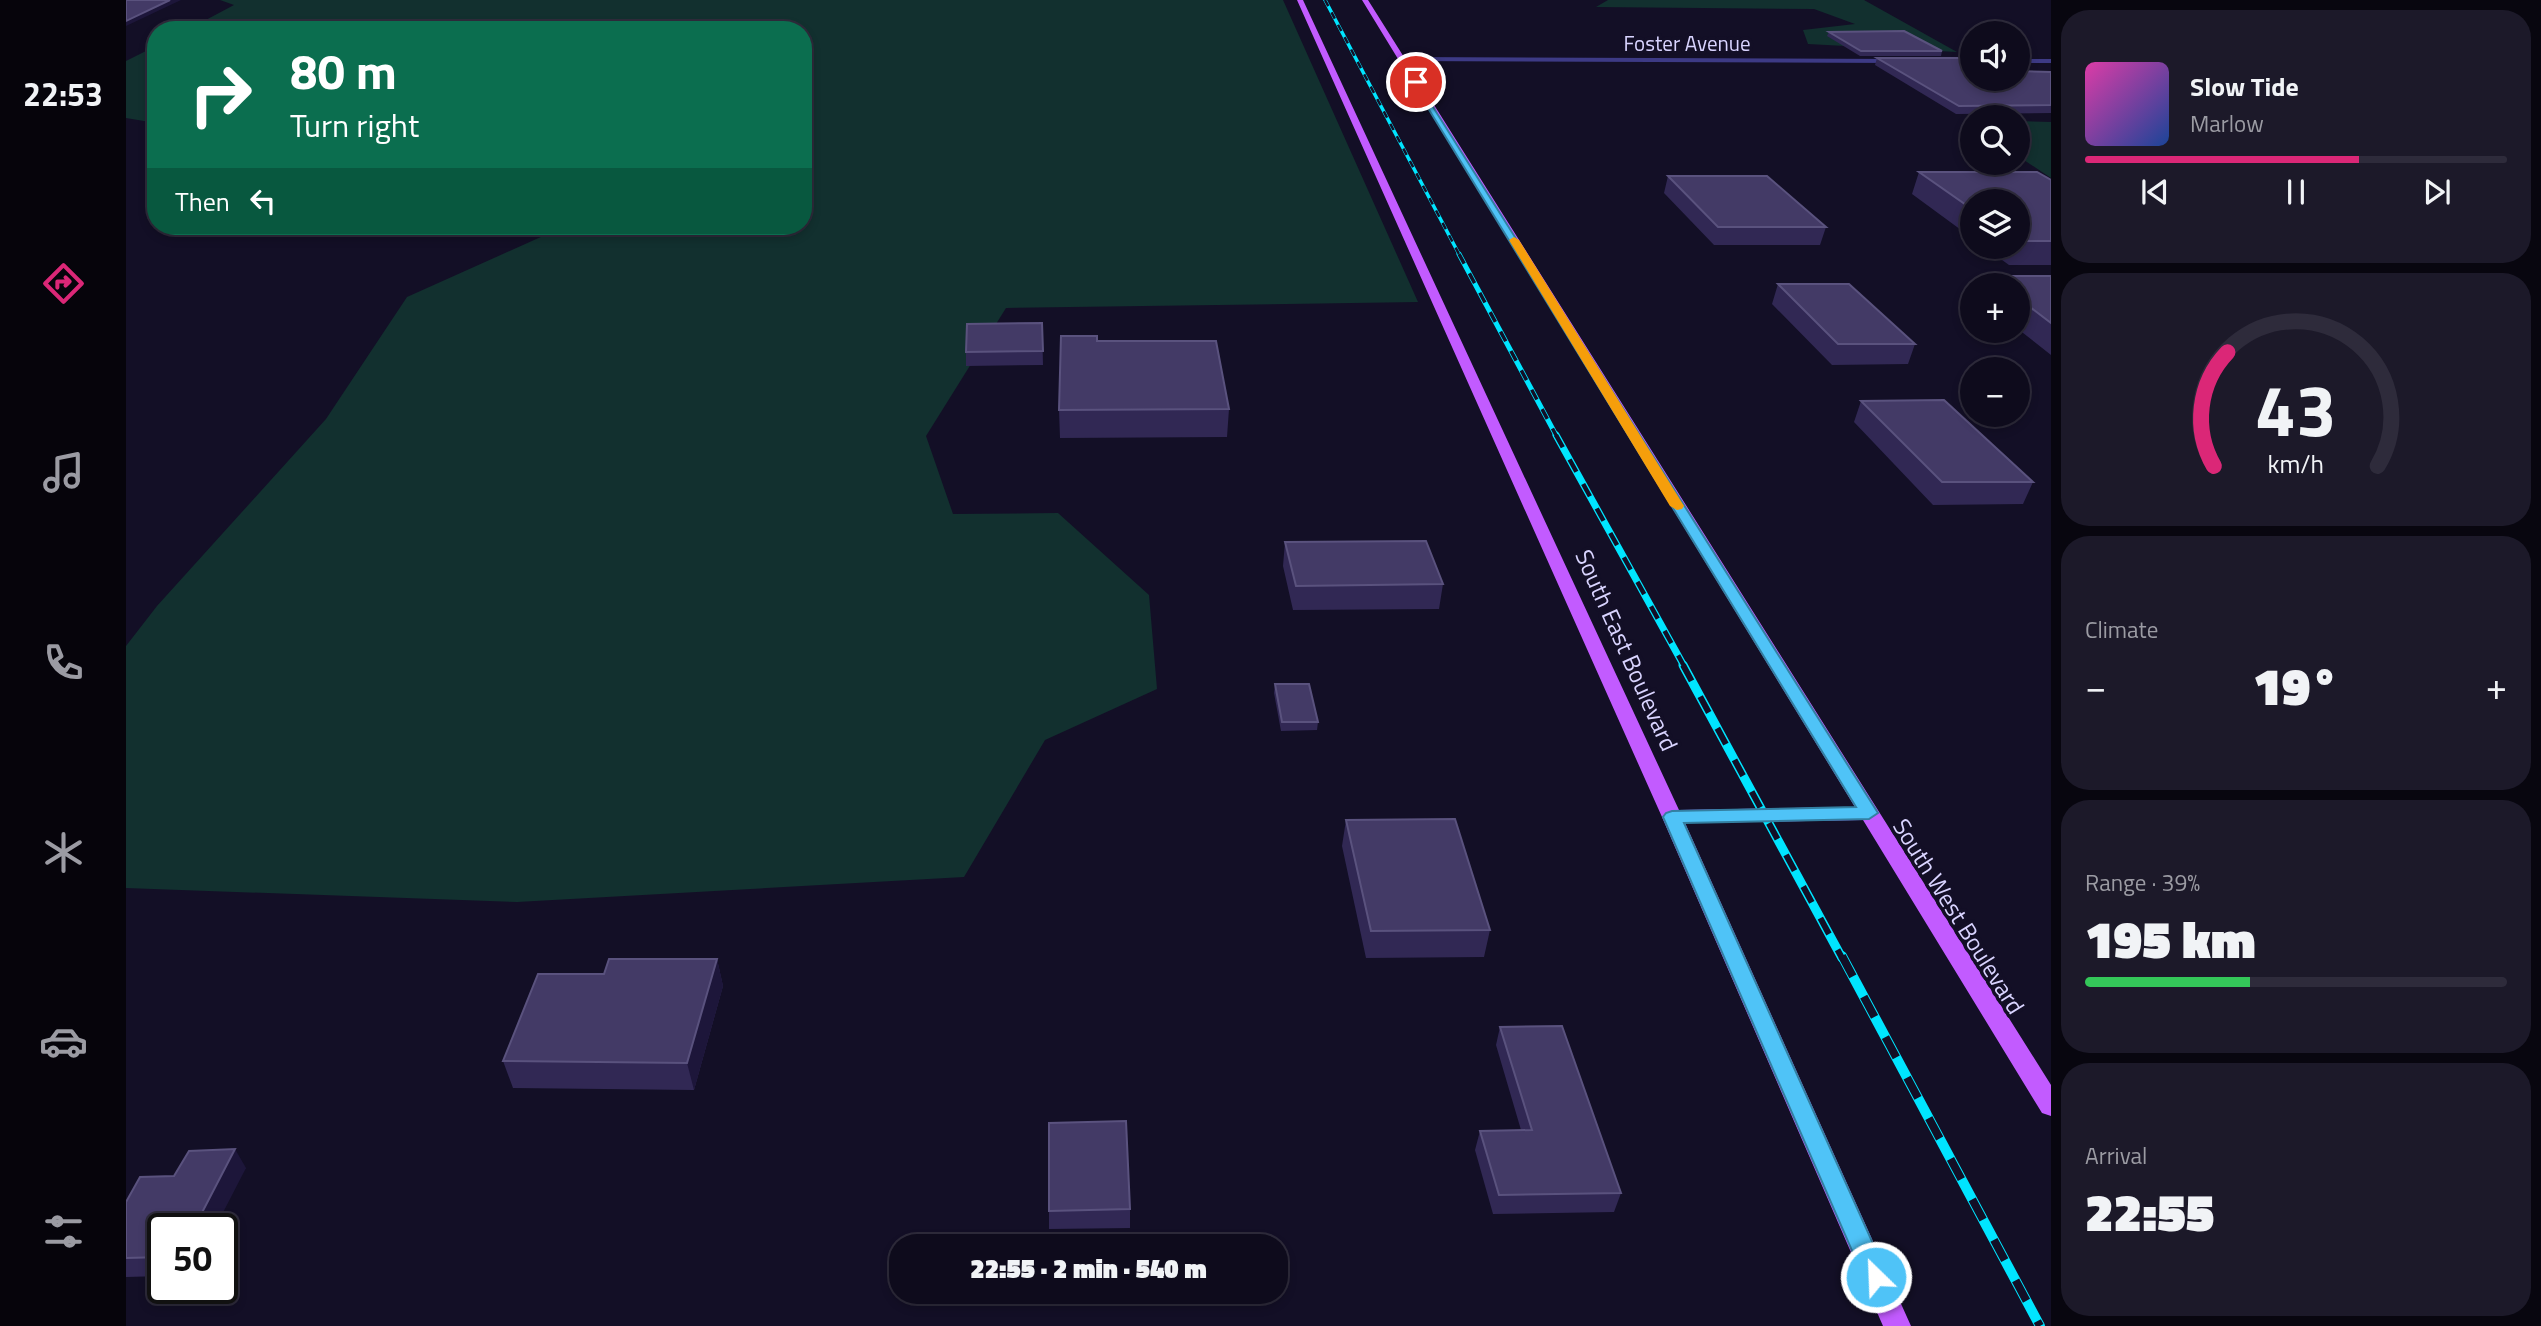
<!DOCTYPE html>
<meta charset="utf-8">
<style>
:root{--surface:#0e0b1c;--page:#1c1929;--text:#f1f3f6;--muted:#9b9ba3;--line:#2e2b3b;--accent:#db2777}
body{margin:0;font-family:"Titillium Web",sans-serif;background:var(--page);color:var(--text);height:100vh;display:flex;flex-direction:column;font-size:26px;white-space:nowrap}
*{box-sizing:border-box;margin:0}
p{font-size:23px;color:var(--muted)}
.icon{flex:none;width:38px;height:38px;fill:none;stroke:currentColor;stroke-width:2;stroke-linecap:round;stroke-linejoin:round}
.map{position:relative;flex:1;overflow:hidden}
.drawer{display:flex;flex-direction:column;gap:10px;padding:10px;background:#08060f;width:490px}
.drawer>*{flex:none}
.guide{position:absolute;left:21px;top:21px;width:665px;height:214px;border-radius:28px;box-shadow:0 4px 10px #0003,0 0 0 2px var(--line);background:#0b6e4f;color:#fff;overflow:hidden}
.controls{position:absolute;left:1834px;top:21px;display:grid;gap:14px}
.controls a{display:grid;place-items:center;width:70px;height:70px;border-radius:50%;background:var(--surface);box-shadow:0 4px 10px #0003,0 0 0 2px var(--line);font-size:35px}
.speed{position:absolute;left:21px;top:1213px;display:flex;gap:14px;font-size:35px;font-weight:700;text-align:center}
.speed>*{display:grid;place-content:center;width:91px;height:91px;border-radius:50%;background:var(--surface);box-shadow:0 4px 10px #0003,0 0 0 2px var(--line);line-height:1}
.speed .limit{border:4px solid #111;border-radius:10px;background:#fff;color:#111}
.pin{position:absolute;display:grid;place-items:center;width:60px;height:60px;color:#fff;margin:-30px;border:4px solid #fff;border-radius:50%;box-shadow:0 2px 7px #0007}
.me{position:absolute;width:77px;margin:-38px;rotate:336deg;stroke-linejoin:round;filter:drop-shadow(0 0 5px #0008)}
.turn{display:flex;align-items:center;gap:24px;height:147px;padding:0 28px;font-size:32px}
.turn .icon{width:91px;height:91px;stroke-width:2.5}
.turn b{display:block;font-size:49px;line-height:60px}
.then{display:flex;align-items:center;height:66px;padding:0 28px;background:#0003;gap:14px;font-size:26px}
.big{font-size:52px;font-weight:800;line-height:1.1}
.drawer .card{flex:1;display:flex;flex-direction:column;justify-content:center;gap:10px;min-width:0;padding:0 24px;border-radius:28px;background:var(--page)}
.drawer .dial{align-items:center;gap:0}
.dial svg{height:182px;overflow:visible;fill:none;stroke:var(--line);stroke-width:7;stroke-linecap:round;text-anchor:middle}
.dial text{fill:var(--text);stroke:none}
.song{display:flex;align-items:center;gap:21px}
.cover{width:84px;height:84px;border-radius:10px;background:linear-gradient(135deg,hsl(320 70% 55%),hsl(220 70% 35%))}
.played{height:7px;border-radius:4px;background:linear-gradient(90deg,var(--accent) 65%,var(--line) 65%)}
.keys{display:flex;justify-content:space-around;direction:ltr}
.heat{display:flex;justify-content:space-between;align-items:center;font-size:38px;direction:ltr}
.charge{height:10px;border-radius:5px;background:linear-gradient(90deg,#34c759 39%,var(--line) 0)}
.trip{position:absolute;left:763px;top:1234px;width:399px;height:70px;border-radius:28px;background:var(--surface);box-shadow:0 4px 10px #0003,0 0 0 2px var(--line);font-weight:800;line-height:70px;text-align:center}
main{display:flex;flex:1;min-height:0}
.tabs{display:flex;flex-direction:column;width:126px;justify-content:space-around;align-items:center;background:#06040b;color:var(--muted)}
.tabs .icon{width:49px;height:49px}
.tabs .active{color:var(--accent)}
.tabs b{font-size:32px;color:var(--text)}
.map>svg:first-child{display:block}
.green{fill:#12302f}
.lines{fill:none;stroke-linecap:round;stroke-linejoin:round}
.minor{fill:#3d3a85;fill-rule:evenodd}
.major{fill:#c25bff;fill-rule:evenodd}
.rail-far4-casing{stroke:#00e5ff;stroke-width:3.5}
.rail-far3-casing{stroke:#00e5ff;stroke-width:5}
.rail-far2-casing{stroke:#00e5ff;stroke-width:7}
.rail-far1-casing{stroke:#00e5ff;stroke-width:9}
.rail-casing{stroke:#00e5ff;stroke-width:10}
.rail-far4{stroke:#130f26;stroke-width:2.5;stroke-dasharray:7;stroke-linecap:butt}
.rail-far3{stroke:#130f26;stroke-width:3.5;stroke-dasharray:11;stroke-linecap:butt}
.rail-far2{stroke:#130f26;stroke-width:4.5;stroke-dasharray:14;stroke-linecap:butt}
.rail-far1{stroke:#130f26;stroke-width:6;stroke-dasharray:18;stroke-linecap:butt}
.rail{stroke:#130f26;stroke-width:8;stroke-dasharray:23;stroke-linecap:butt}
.wall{fill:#312854}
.shaded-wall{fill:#1d163a}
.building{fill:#433a66;stroke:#5a527e;stroke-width:2}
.route{fill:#4fc3f7;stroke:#337fa1;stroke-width:2}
.slow{fill:#f59e0b}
.labels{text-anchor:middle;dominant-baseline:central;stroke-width:7;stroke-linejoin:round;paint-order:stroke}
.far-street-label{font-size:21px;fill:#d9d4ff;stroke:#130f26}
.street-label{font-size:24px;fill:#d9d4ff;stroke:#130f26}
</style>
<main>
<nav class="tabs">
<b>22:53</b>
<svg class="icon active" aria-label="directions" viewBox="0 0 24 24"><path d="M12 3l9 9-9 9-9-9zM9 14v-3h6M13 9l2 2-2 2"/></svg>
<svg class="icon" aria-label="music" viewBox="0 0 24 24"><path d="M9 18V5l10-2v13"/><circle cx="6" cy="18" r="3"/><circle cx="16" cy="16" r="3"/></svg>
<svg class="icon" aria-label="phone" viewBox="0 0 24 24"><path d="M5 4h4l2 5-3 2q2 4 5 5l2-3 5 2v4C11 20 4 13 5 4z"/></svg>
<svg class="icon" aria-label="climate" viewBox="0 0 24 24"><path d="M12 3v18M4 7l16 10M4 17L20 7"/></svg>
<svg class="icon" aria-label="car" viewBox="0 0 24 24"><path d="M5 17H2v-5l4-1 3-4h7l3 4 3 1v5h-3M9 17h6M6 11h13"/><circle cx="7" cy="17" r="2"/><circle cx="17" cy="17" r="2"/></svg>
<svg class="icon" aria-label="filters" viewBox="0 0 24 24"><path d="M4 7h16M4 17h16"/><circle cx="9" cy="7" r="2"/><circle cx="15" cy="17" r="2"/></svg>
</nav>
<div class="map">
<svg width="1925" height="1326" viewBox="0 0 1925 1326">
<rect width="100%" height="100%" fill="#130f26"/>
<path class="green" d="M94,0H1157L1292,302L880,308L800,436L827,514L932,513L1023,595L1031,689L919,740L838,877L391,902L0,888V646L31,606L200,419L281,297L417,236L402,226H677V30H61L108,5Z
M1482,0H1738L1831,52L1682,44L1677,30L1729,24L1688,9L1470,7Z
M30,46V123L0,118V61Z
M1892,121L1925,122V178L1892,156Z"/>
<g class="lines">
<path class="minor" d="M1275,57L1772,59L1776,61L1772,63L1272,61Z
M1817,59H1846V63H1814Z
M1892,59H1925V63H1892Z"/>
<path class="major" d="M1171,0H1177L1553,810L1729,807L1236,0H1242L1925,1085V1116L1916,1113L1737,820L1559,823L1785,1326H1757L1536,817Z"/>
<defs>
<path id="rail-far4" d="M1199,0L1334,256"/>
<path id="rail-far3" d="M1333,254L1431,437"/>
<path id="rail-far2" d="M1430,435L1558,666"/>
<path id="rail-far1" d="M1557,665L1716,958"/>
<path id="rail" d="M1716,956L1914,1326"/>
</defs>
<use href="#rail-far4" class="rail-far4-casing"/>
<use href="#rail-far3" class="rail-far3-casing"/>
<use href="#rail-far2" class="rail-far2-casing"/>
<use href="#rail-far1" class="rail-far1-casing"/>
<use href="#rail" class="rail-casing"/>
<use href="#rail-far4" class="rail-far4"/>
<use href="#rail-far3" class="rail-far3"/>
<use href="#rail-far2" class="rail-far2"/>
<use href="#rail-far1" class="rail-far1"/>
<use href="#rail" class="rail"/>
</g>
<path class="wall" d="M1703,32L1816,51L1815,56H1734L1701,36Z
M1751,58L1846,79L1925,72V113L1830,114L1749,65Z
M1793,172L1925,180V265H1883L1858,247H1892V201H1846V238L1786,194Z
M1542,176L1700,227L1694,245H1588L1538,193Z
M1862,276H1925V355L1892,329V285H1859Z
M1652,284L1789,344L1782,364L1706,365L1646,304Z
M916,323L917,365L840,366V352Z
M971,341L1103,409L1101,437L934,438L933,410Z
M1735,401L1907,482L1897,504L1807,505L1728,422Z
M1159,542L1317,584L1313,609L1167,610L1157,566Z
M1149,684L1192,722L1191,730L1155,731L1148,693Z
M1220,820L1364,930L1358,957L1240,958L1216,846Z
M591,959L597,986L568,1090L387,1088L377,1061L478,974Z
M1374,1027L1495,1193L1488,1212L1367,1214L1349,1150L1354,1131L1395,1130L1370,1045Z
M120,1168L37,1228V1276L0,1277V1202L48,1176Z
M1004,1209V1228L923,1229V1211Z"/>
<path class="shaded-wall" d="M44,0H55L0,26V21Z
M591,959L597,986L568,1090L561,1063Z
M109,1149L120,1168L89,1228H68Z"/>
<path class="building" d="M0,0H44L0,21Z
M1778,31L1816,51H1735L1703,32Z
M1751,58H1834L1846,64V79H1892V71L1925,72V105L1833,106Z
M1793,172H1911L1925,180V241H1892V201H1846V209Z
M1542,176H1641L1700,227H1592Z
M1862,276H1925V323L1892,298V285H1874Z
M1652,284H1723L1789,344H1712Z
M916,323L917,351L840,352L841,324Z
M935,336H971V341H1090L1103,409L933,410Z
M1818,400L1907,482H1816L1735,401Z
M1300,541L1317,584L1170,586L1159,542Z
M1149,684H1183L1192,722H1156Z
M1329,819L1364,930L1245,931L1220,820Z
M483,959H591L561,1063L377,1061L412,974H478Z
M1436,1026L1495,1193L1373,1195L1354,1131L1406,1130L1374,1027Z
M1000,1121L1004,1209L923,1211V1123Z
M109,1149L68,1228H37V1257L0,1258V1202L14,1177L48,1176L63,1151Z"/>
<path class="route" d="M1290,80L1752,813L1743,819L1558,823L1762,1277L1758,1285L1750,1288L1741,1285L1537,817L1540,813L1546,811L1730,807L1286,82Z"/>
<path class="slow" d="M1388,237L1393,240L1558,506L1556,509L1551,510L1544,506L1383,240Z"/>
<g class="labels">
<g class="far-street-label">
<text x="1561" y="43">Foster Avenue</text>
</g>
<g class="street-label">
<text transform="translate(1501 650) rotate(66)">South East Boulevard</text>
<text transform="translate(1833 916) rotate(58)">South West Boulevard</text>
</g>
</g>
</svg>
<div class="controls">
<a><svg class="icon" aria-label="sound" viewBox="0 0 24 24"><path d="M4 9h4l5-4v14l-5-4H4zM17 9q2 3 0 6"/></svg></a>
<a><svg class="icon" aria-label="search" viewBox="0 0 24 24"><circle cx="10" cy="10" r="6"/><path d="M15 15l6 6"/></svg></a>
<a><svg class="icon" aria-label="layers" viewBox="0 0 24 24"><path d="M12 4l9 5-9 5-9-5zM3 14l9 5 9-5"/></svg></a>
<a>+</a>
<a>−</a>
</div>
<div class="speed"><div class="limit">50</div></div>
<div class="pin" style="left:1290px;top:82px;background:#d93025"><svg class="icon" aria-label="arrive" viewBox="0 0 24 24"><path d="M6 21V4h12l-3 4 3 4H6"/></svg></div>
<svg class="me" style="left:1750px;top:1277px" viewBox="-20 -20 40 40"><circle r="17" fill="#4fc3f7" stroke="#fff" stroke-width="3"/><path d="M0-11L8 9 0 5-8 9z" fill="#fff"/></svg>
<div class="trip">22:55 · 2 min · 540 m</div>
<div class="guide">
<div class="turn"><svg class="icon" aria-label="right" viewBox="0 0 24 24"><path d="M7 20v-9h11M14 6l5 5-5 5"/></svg><div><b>80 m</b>Turn right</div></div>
<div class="then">Then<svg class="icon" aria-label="left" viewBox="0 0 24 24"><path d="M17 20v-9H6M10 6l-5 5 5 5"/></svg></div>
</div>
</div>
<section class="drawer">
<div class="card">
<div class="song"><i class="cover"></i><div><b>Slow Tide</b><p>Marlow</p></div></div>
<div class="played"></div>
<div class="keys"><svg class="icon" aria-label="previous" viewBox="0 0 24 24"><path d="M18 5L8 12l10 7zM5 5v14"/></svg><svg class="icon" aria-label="pause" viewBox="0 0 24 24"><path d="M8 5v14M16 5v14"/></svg><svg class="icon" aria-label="next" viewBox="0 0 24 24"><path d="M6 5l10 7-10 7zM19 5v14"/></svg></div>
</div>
<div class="card dial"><svg viewBox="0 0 100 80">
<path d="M14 69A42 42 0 1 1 86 69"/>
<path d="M14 69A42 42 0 0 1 20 19" stroke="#db2777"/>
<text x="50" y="56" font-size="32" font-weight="700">43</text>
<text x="50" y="72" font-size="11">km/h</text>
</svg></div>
<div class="card"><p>Climate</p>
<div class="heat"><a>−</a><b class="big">19°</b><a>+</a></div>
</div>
<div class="card"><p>Range · 39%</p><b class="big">195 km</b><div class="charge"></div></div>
<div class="card"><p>Arrival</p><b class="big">22:55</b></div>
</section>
</main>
